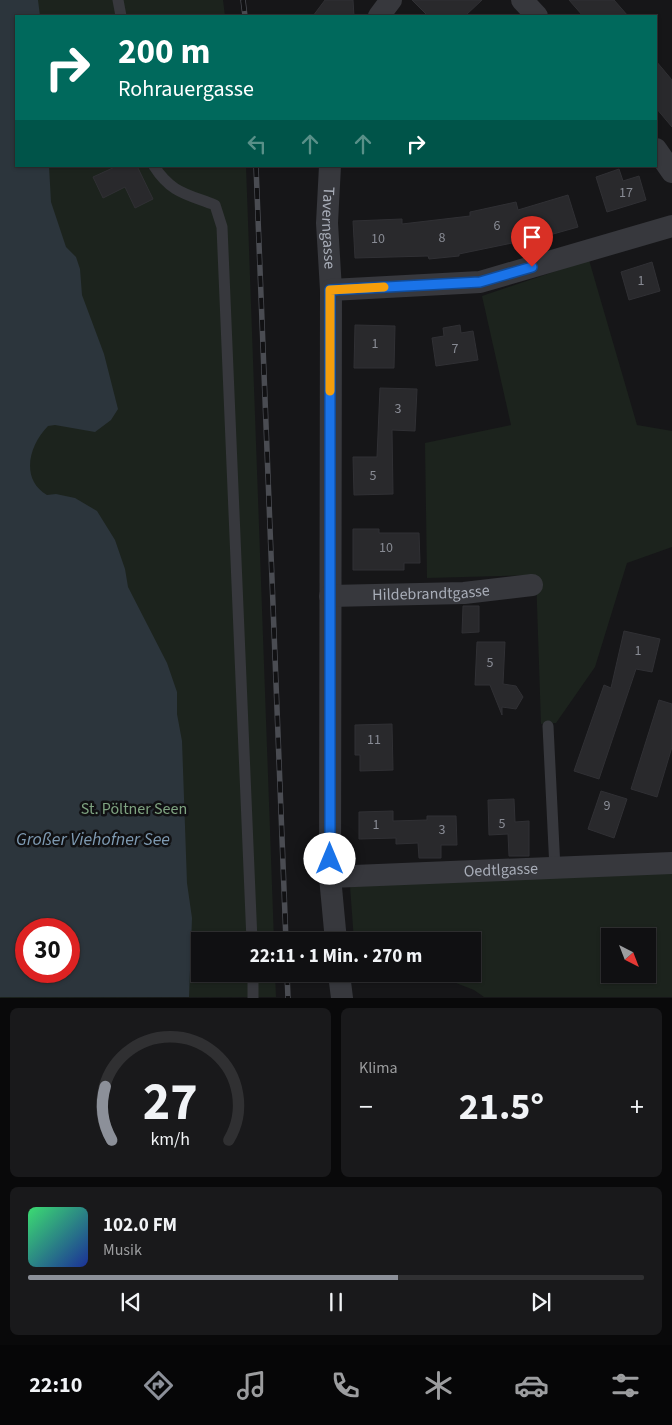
<!DOCTYPE html>
<html lang="de">
<meta charset="utf-8">
<style>
:root{--surface:#101012;--page:#19191b;--text:#f1f3f6;--muted:#9c9d9f;--line:#303032;--accent:#8c9099}
body{margin:0;font-family:"Source Sans 3",sans-serif;background:var(--page);color:var(--text);height:100vh;display:flex;flex-direction:column;font-size:19px;white-space:nowrap}
*{box-sizing:border-box;margin:0}
p{font-size:16px;color:var(--muted)}
.icon{flex:none;width:28px;height:28px;fill:none;stroke:currentColor;stroke-width:2;stroke-linecap:round;stroke-linejoin:round}
.map{position:relative;height:998px;overflow:hidden}
.sheet{display:flex;flex-direction:column;gap:10px;padding:10px;background:#09090a;flex:1}
.sheet>*{flex:none}
.hud{position:absolute;left:15px;top:15px;width:642px;height:152px;border-radius:0px;box-shadow:0 1px 4px #0004,0 0 0 1px var(--line);background:#00695c;color:#fff;overflow:hidden}
.needle{width:32px;rotate:138deg}
.tools{position:absolute;left:601px;top:928px;display:grid;gap:10px}
.tools a{display:grid;place-items:center;width:55px;height:55px;border-radius:0px;background:var(--surface);box-shadow:0 1px 4px #0004,0 0 0 1px var(--line);font-size:25px}
.speed{position:absolute;left:15px;top:918px;display:flex;gap:10px;font-size:25px;font-weight:700;text-align:center}
.speed>*{display:grid;place-content:center;width:65px;height:65px;border-radius:50%;background:var(--surface);box-shadow:0 1px 4px #0004,0 0 0 1px var(--line);line-height:1}
.speed .limit{border:8px solid #d22;background:#fff;color:#111}
.pin{position:absolute;display:grid;place-items:center;width:42px;height:42px;color:#fff;margin:-51px -21px;border-radius:50% 50% 50% 0;rotate:-45deg;box-shadow:0 0 5px #0007}
.pin .icon{rotate:45deg}
.me{position:absolute;width:55px;margin:-28px;rotate:0deg;stroke-linejoin:round;filter:drop-shadow(0 0 4px #0008)}
.turn{display:flex;align-items:center;gap:18px;height:105px;padding:0 20px;font-size:22px}
.turn .icon{width:65px;height:65px;stroke-width:2.5}
.turn b{display:block;font-size:35px;line-height:42px}
.lanes{display:flex;align-items:center;height:48px;padding:0 20px;background:#0003;justify-content:center;gap:25px;direction:ltr}
.lanes .off{opacity:.35}
.big{font-size:38px;font-weight:700;line-height:1.1}
.sheet .tile{flex:1;display:flex;flex-direction:column;justify-content:center;gap:8px;min-width:0;padding:0 18px;border-radius:8px;background:var(--page)}
.sheet .dial{align-items:center;gap:0}
.dial svg{height:130px;overflow:visible;fill:none;stroke:var(--line);stroke-width:7;stroke-linecap:round;text-anchor:middle}
.dial text{fill:var(--text);stroke:none}
.song{display:flex;align-items:center;gap:15px}
.cover{width:60px;height:60px;border-radius:8px;background:linear-gradient(135deg,hsl(140 70% 55%),hsl(230 70% 35%))}
.played{height:5px;border-radius:2px;background:linear-gradient(90deg,var(--accent) 60%,var(--line) 60%)}
.keys{display:flex;justify-content:space-around;direction:ltr}
.heat{display:flex;justify-content:space-between;align-items:center;font-size:28px;direction:ltr}
.sheet .tiles{flex:1;display:grid;gap:10px;grid-template-columns:1fr 1fr}
.tile:last-child{grid-column:span 2}
.trip{position:absolute;left:191px;top:932px;width:290px;height:50px;border-radius:0px;background:var(--surface);box-shadow:0 1px 4px #0004,0 0 0 1px var(--line);font-weight:700;line-height:50px;text-align:center}
.tabs{display:flex;height:80px;justify-content:space-around;align-items:center;background:#060607;color:var(--muted)}
.tabs .icon{width:35px;height:35px}
.tabs .selected{color:var(--accent)}
.tabs b{font-size:22px;color:var(--text)}
.map>svg:first-child{display:block}
.green{fill:#1c231d;fill-rule:evenodd}
.water{fill:#2c353c;fill-rule:evenodd}
.building{fill:#29292c;stroke:#303034}
.lines{fill:none;stroke-linecap:round;stroke-linejoin:round}
.lane{stroke:#37383d;stroke-width:11}
.street{stroke:#37383d;stroke-width:22}
.rail-casing{stroke:#4a4c52;stroke-width:5.5}
.rail{stroke:#111113;stroke-width:4;stroke-dasharray:11;stroke-linecap:butt}
.route-casing{stroke:#114b97;stroke-width:12}
.route{stroke:#1a73e8;stroke-width:9}
.slow{stroke:#f59e0b;stroke-width:9}
.labels{text-anchor:middle;dominant-baseline:central;stroke-width:5;stroke-linejoin:round;paint-order:stroke}
.number-label{font-size:14px;fill:#888b94}
.street-label{font-size:16px;fill:#a8adb8;stroke:#111113}
.park-label{font-size:16px;fill:#7fa381;stroke:#111113}
.water-label{font-size:18px;font-style:italic;fill:#7f9bb3;stroke:#111113}
</style>
<div class="map">
<svg width="672" height="998" viewBox="0 0 672 998">
<rect width="100%" height="100%" fill="#161618"/>
<path class="green" d="M0,0H223L225,16H16V166H246L274,941H200V974H275L276,997L0,998ZM26,929H69V971H26Z
M589,260L637,425L672,431V547L627,563L595,667L556,723L541,724L536,575L427,578L425,443L511,425L482,296Z
M672,872V997H484L474,990L433,974H472V941H354L350,886ZM610,936H648V974H610Z"/>
<path class="water" d="M0,0H38L40,16H16V166H49L51,202L66,247L76,257L80,269L82,295L104,354L118,409L111,420L95,432L55,425L48,426C29,445 20,479 47,495L56,494L75,498L97,511L115,540L125,569L128,587L167,663L177,692V714L182,741L187,883L192,918L189,997H0ZM26,929H69V971H26Z"/>
<path class="building" d="M325,0H353L354,16H313Z
M412,0H482L465,16H428Z
M569,0H614L628,16H583Z
M656,61L672,80V127L656,108Z
M117,166H137L153,199L135,208L125,187L103,198L93,177Z
M619,169L623,181L639,176L646,200L607,212L596,177Z
M568,195L578,227L546,236L459,254V256L429,259L428,256L355,258L353,221L402,219V224L470,216V212L516,202L518,210Z
M652,262L660,291L629,300L621,272Z
M355,325L395,326L394,368H354Z
M460,325L461,333L473,331L478,360L436,366L432,338L444,336L443,328Z
M380,388L417,389L415,431L392,430L393,494L354,495L353,457H377Z
M353,529H379V533H419L420,563H404V570H353Z
M463,606H479V632L462,633Z
M624,631L660,639L652,672L636,669L599,779L574,771L604,685L611,688Z
M477,642H505L503,684L516,686L523,697L516,709L502,707V715L490,685H475Z
M659,700L672,704V747L657,797L631,789Z
M392,724L393,770L360,771V755H355V725Z
M601,791L627,799L614,838L588,829Z
M514,799L515,822L529,821V856H509L508,834L489,835L488,800Z
M393,811V821L427,820V816H456L457,845H441V858H419L418,843L396,844V838L359,839V812Z"/>
<g class="lines">
<path class="lane" d="M118,0L121,16
M154,166C171,193 187,194 215,205L222,227L252,941
M548,726L555,869
M253,974V998"/>
<g class="street">
<path d="M522,0L537,16"/>
<path d="M379,16L391,0"/>
<path d="M656,149L672,172"/>
<path id="s1" d="M330,166L327,223L331,290L330,877L336,941"/>
<path d="M331,290L480,282L672,226"/>
<path id="s2" d="M330,596L464,593L532,585"/>
<path id="s3" d="M330,877L672,863"/>
<path d="M339,974L342,998"/>
</g>
<defs>
<path id="rail" d="M243,0L245,16
M256,166L286,941
M287,974L288,998"/>
</defs>
<use href="#rail" class="rail-casing"/>
<use href="#rail" class="rail"/>
</g>
<g class="lines">
<defs>
<path id="route" d="M330,859V290L480,282L532,267"/>
</defs>
<use href="#route" class="route-casing"/>
<use href="#route" class="route"/>
<path class="slow" d="M330,391V290L384,287"/>
</g>
<g class="labels">
<g class="number-label">
<text x="626" y="193">17</text>
<text x="497" y="226">6</text>
<text x="442" y="238">8</text>
<text x="378" y="239">10</text>
<text x="641" y="281">1</text>
<text x="375" y="344">1</text>
<text x="455" y="349">7</text>
<text x="398" y="409">3</text>
<text x="373" y="476">5</text>
<text x="386" y="548">10</text>
<text x="638" y="651">1</text>
<text x="490" y="663">5</text>
<text x="374" y="740">11</text>
<text x="607" y="806">9</text>
<text x="502" y="824">5</text>
<text x="376" y="825">1</text>
<text x="442" y="830">3</text>
</g>
<g class="street-label">
<text stroke="none"><textPath href="#s1" startOffset="62">Taverngasse</textPath></text>
<text stroke="none"><textPath href="#s2" startOffset="101">Hildebrandtgasse</textPath></text>
<text stroke="none"><textPath href="#s3" startOffset="171">Oedtlgasse</textPath></text>
</g>
<g class="park-label">
<text x="134" y="809">St. Pöltner Seen</text>
</g>
<g class="water-label">
<text x="93" y="839">Großer Viehofner See</text>
</g>
</g>
</svg>
<div class="tools">
<a><svg class="needle" viewBox="-14 -14 28 28"><path d="M0-13l5 13h-10z" fill="#e53935"/><path d="M0 13l5-13h-10z" fill="#9c9d9f"/></svg></a>
</div>
<div class="speed"><div class="limit">30</div></div>
<div class="pin" style="left:532px;top:267px;background:#d93025"><svg class="icon" aria-label="arrive" viewBox="0 0 24 24"><path d="M6 21V4h12l-3 4 3 4H6"/></svg></div>
<svg class="me" style="left:330px;top:859px" viewBox="-20 -20 40 40"><circle r="19" fill="#fff"/><path d="M0-13L10 11 0 6-10 11z" fill="#1a73e8"/></svg>
<div class="trip">22:11 · 1 Min. · 270 m</div>
<div class="hud">
<div class="turn"><svg class="icon" aria-label="right" viewBox="0 0 24 24"><path d="M7 20v-9h11M14 6l5 5-5 5"/></svg><div><b>200 m</b>Rohrauergasse</div></div>
<div class="lanes"><svg class="icon off" aria-label="left" viewBox="0 0 24 24"><path d="M17 20v-9H6M10 6l-5 5 5 5"/></svg><svg class="icon off" aria-label="ahead" viewBox="0 0 24 24"><path d="M12 20V5M6 11l6-6 6 6"/></svg><svg class="icon off" aria-label="ahead" viewBox="0 0 24 24"><path d="M12 20V5M6 11l6-6 6 6"/></svg><svg class="icon" aria-label="right" viewBox="0 0 24 24"><path d="M7 20v-9h11M14 6l5 5-5 5"/></svg></div>
</div>
</div>
<section class="sheet">
<div class="tiles">
<div class="tile dial"><svg viewBox="0 0 100 80">
<path d="M14 69A42 42 0 1 1 86 69"/>
<path d="M14 69A42 42 0 0 1 10 36" stroke="#8c9099"/>
<text x="50" y="56" font-size="32" font-weight="700">27</text>
<text x="50" y="72" font-size="11">km/h</text>
</svg></div>
<div class="tile"><p>Klima</p>
<div class="heat"><a>−</a><b class="big">21.5°</b><a>+</a></div>
</div>
<div class="tile">
<div class="song"><i class="cover"></i><div><b>102.0 FM</b><p>Musik</p></div></div>
<div class="played"></div>
<div class="keys"><svg class="icon" aria-label="previous" viewBox="0 0 24 24"><path d="M18 5L8 12l10 7zM5 5v14"/></svg><svg class="icon" aria-label="pause" viewBox="0 0 24 24"><path d="M8 5v14M16 5v14"/></svg><svg class="icon" aria-label="next" viewBox="0 0 24 24"><path d="M6 5l10 7-10 7zM19 5v14"/></svg></div>
</div>
</div>
</section>
<nav class="tabs">
<b>22:10</b>
<svg class="icon selected" aria-label="directions" viewBox="0 0 24 24"><path d="M12 3l9 9-9 9-9-9zM9 14v-3h6M13 9l2 2-2 2"/></svg>
<svg class="icon" aria-label="music" viewBox="0 0 24 24"><path d="M9 18V5l10-2v13"/><circle cx="6" cy="18" r="3"/><circle cx="16" cy="16" r="3"/></svg>
<svg class="icon" aria-label="phone" viewBox="0 0 24 24"><path d="M5 4h4l2 5-3 2q2 4 5 5l2-3 5 2v4C11 20 4 13 5 4z"/></svg>
<svg class="icon" aria-label="climate" viewBox="0 0 24 24"><path d="M12 3v18M4 7l16 10M4 17L20 7"/></svg>
<svg class="icon" aria-label="car" viewBox="0 0 24 24"><path d="M5 17H2v-5l4-1 3-4h7l3 4 3 1v5h-3M9 17h6M6 11h13"/><circle cx="7" cy="17" r="2"/><circle cx="17" cy="17" r="2"/></svg>
<svg class="icon" aria-label="filters" viewBox="0 0 24 24"><path d="M4 7h16M4 17h16"/><circle cx="9" cy="7" r="2"/><circle cx="15" cy="17" r="2"/></svg>
</nav>
